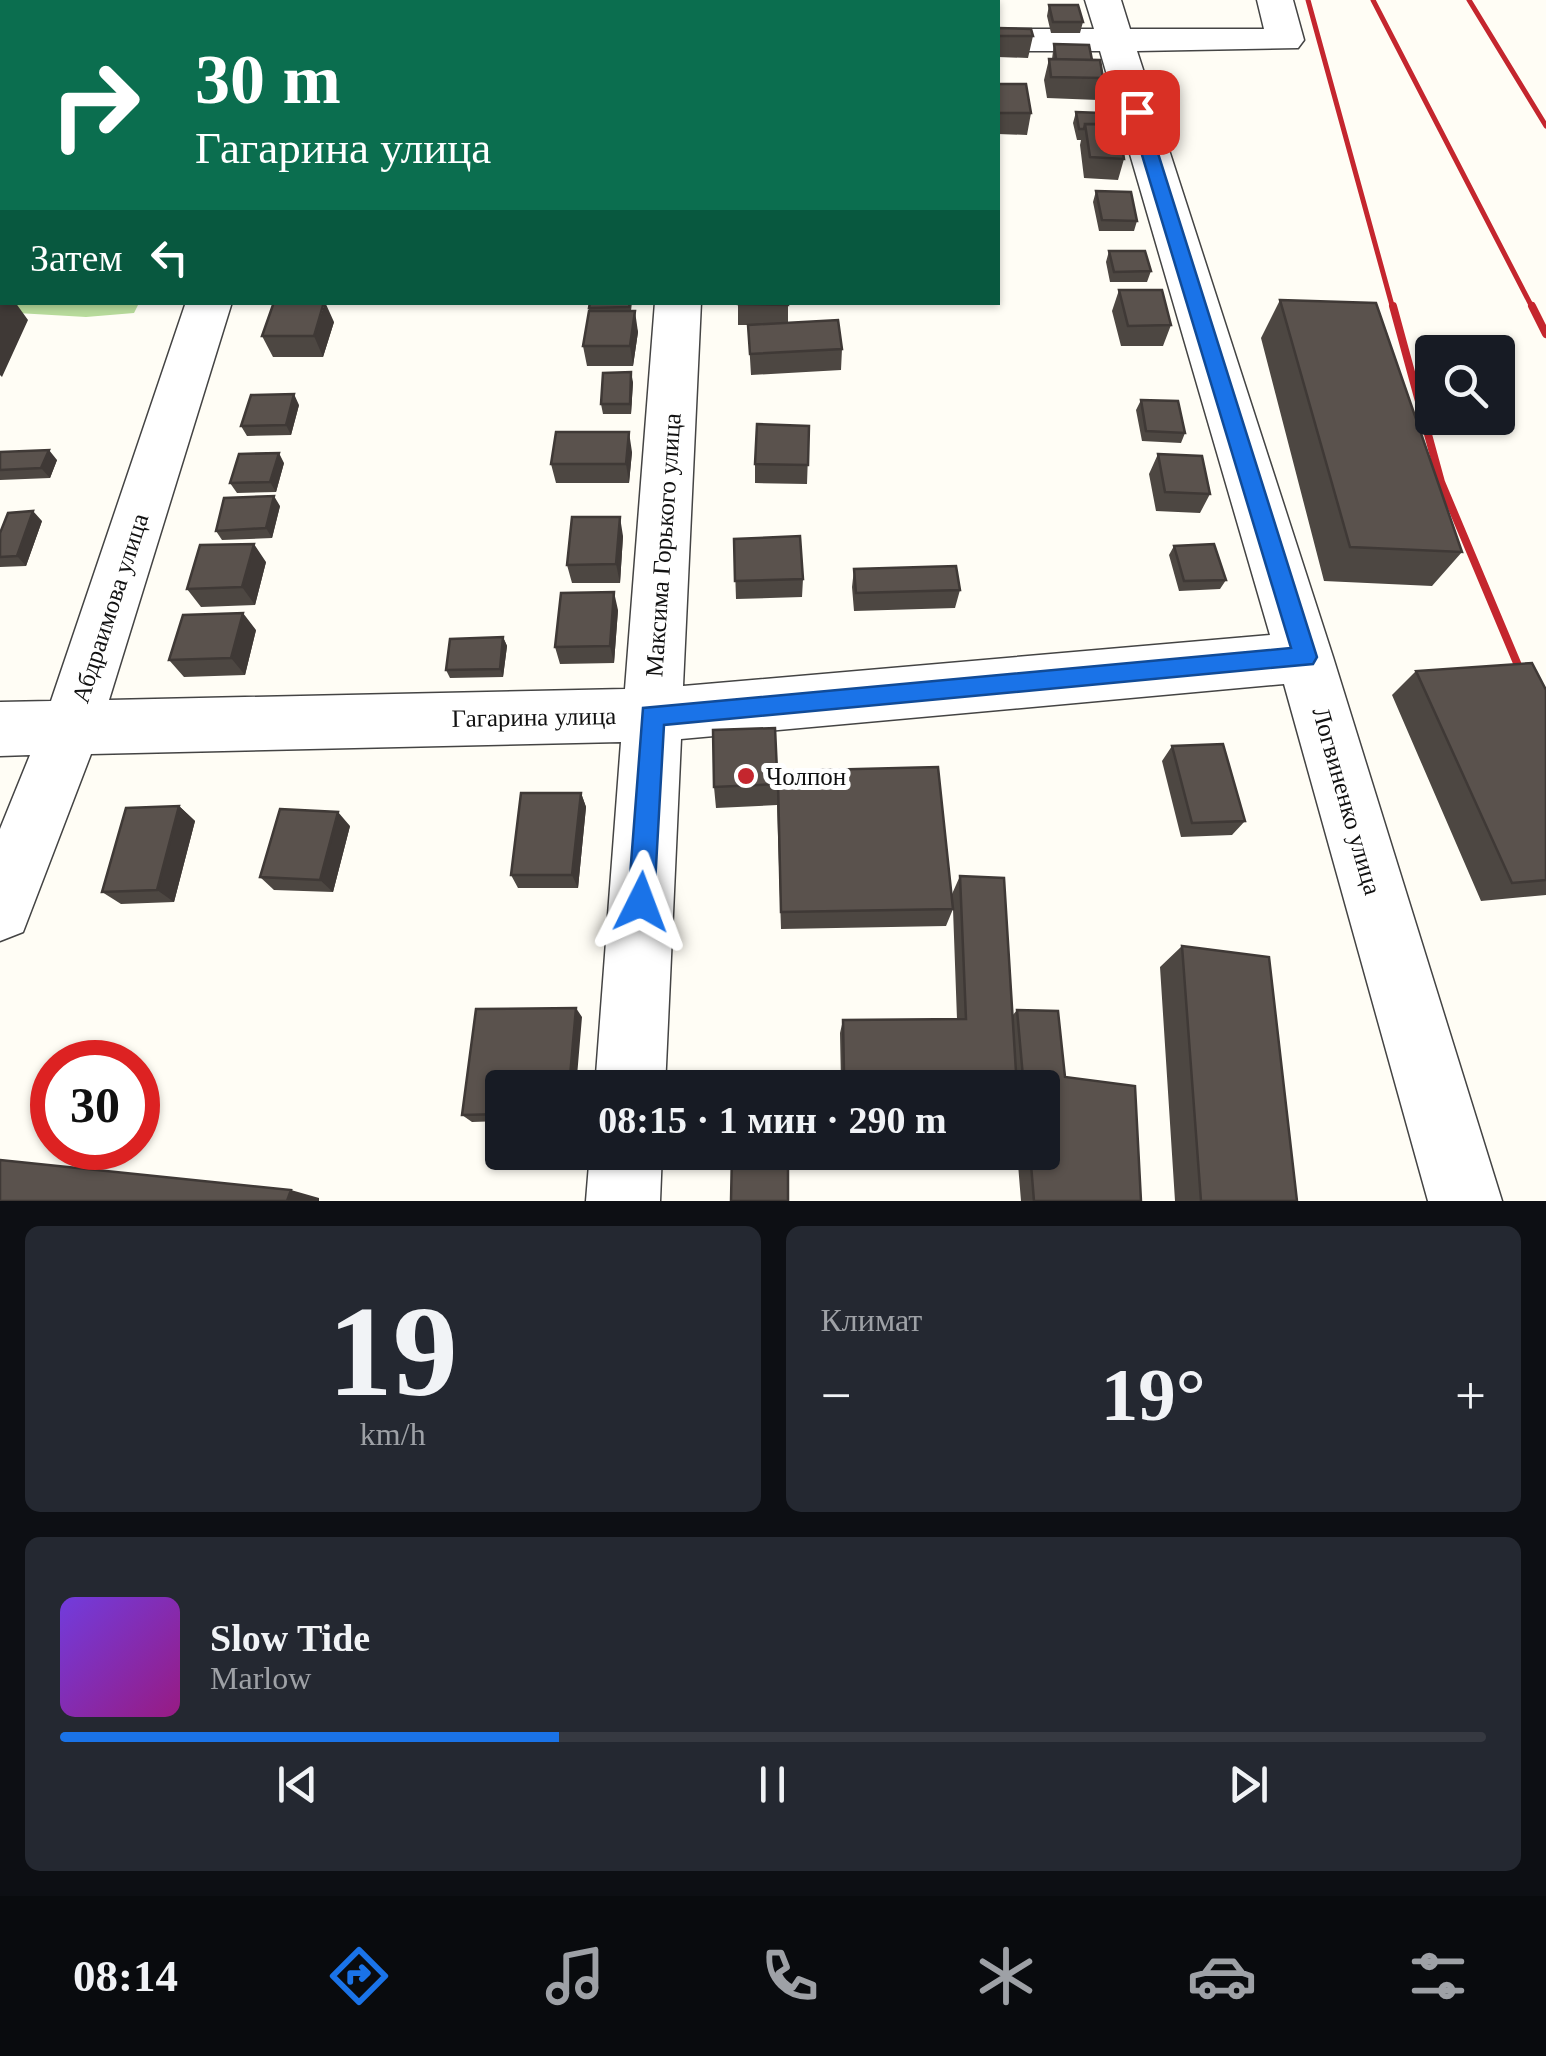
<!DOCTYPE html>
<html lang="ru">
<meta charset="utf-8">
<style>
:root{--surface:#171b24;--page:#242831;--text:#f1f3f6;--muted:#9ea1a6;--line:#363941;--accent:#1a73e8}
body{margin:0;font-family:Georgia,serif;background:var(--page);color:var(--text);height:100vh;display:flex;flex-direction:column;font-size:38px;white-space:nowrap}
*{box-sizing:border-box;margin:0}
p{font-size:32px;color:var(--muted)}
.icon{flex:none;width:55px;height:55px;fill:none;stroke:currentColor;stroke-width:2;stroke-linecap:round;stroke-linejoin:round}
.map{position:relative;height:1201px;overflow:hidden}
.side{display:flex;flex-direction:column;gap:25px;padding:25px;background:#0d0f14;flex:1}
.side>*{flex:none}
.hud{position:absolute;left:0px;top:0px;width:1000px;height:305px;box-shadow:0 2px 8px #0004;background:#0b6e4f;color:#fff;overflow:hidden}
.controls{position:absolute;left:1415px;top:335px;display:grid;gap:20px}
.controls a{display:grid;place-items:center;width:100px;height:100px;border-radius:10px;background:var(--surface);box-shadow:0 2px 8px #0004;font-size:50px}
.speed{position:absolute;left:30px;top:1040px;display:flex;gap:20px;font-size:50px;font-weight:700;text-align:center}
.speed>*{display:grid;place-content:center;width:130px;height:130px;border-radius:50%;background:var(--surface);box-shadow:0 2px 8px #0004;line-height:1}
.speed .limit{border:15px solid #d22;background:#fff;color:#111}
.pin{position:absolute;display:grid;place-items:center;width:85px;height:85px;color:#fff;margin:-42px;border-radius:20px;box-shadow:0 5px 15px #0006}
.me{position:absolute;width:110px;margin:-55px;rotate:3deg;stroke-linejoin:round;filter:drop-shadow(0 0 8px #0008)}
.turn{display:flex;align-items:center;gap:35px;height:210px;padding:0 30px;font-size:45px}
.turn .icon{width:130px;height:130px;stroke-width:2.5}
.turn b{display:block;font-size:70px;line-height:85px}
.then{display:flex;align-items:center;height:95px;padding:0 30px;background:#0003;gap:20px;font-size:38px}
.big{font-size:75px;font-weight:700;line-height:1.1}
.side .tile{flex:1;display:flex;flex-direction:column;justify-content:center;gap:15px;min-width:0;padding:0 35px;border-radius:15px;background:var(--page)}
.side .dial{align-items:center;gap:0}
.dial b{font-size:130px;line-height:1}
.song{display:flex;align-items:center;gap:30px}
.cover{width:120px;height:120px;border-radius:15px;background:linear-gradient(135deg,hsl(260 70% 55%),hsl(310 70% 35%))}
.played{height:10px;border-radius:5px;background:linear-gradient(90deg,var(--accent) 35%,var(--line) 35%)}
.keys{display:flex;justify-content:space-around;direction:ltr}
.heat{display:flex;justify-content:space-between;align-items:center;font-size:55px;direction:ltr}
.side .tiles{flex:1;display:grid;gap:25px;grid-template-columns:1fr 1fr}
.tile:last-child{grid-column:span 2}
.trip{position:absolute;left:485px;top:1070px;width:575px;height:100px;border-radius:10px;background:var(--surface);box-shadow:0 2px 8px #0004;font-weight:700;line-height:100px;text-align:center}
.tab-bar{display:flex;height:160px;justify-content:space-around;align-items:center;background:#090b0e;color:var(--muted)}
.tab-bar .icon{width:70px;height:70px}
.tab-bar .current{color:var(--accent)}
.tab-bar b{font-size:45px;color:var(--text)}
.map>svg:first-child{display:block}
.forest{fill:#b9dc9c}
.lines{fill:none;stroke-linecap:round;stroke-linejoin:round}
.minor-casing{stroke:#444;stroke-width:3}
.path{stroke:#333;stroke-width:5;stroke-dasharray:8 4;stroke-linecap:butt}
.minor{fill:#fff;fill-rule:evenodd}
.rail-far2{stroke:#c4262e;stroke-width:5}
.rail-far1{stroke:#c4262e;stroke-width:8}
.rail{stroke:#c4262e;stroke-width:9}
.wall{fill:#4d4742}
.shaded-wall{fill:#3f3936}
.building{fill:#5a524d;stroke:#3f3936;stroke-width:2.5}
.route{fill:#1a73e8;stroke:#114b97;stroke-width:2.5}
.poi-dot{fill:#c4262e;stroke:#fff;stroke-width:4}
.labels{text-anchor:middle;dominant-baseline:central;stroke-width:10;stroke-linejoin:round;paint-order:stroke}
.street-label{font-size:25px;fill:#111;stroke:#fff}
.poi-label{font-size:25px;fill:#111;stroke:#fff;text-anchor:start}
</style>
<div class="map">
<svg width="1546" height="1201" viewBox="0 0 1546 1201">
<rect width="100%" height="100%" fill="#fffdf5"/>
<path class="forest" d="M0,266L2,302L139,303L134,313L86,317L0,312Z"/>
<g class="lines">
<defs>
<path id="minor" d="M289,0H325V2H289Z
M669,0H705V2H669Z
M1085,0H1121L1130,29H1264L1257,0H1293L1304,40L1298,48L1137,51L1333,657L1502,1201H1428L1284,684L681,739L665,1088H595L621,742L91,754L23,932L0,941V829L30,755L0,756V702L51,701L186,302H232L109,700L625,689L655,302H701L683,686L1270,635L1100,51H998V29H1094Z
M0,23H2V45H0Z
M590,1152H662L660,1201H586Z"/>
</defs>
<use href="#minor" class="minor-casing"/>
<path class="path" d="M0,187L2,194"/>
<use href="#minor" class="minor"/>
<path class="rail-far2" d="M1308,0L1393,309
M1373,0L1533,309
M1469,0L1546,126"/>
<path class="rail-far1" d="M1393,306L1441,482L1533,701
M1532,306L1546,334"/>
<path class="rail" d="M1532,699L1546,732"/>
</g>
<path class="wall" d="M366,0H409V2H367Z
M552,0H606L605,2H552Z
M607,0H644V2H607Z
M1049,5L1083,22L1080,33H1051L1047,16Z
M998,28L1033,36L1028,58L998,57Z
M1054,44L1092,60L1103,78L1098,100L1047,98L1044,80L1049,59H1052Z
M998,84L1031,113L1027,135L998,134Z
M1076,112L1103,124L1124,159L1118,180L1084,178L1080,145L1081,140H1077L1073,123Z
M1096,191L1137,221L1134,231H1099L1093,202Z
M1109,251L1151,271L1147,282H1110L1106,262Z
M1119,290L1171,325L1163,346H1121L1112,311Z
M1280,300L1462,552L1432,586L1324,581L1261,338Z
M590,302H632L631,311L638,332L633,366H587L583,346Z
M738,302H788V323L842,349L841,370L751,375L748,325H738Z
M334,322L323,357H273L262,336Z
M633,382L631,414H603L601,404Z
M1141,400L1185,433L1181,443L1142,441L1136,410Z
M299,405L291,435L247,436L241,426Z
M809,426L807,484L755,483V464Z
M0,452L57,460L50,478L0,480Z
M632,452L629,483H556L551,464Z
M1158,454L1210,494L1200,513L1156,511L1149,474Z
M284,463L276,492L237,493L230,483Z
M280,506L272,538L222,540L216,531Z
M42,521L26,566L0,567V533Z
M623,536L620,583H572L567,565Z
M734,539L803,579L802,597L736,599Z
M1174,546L1226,580L1220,589L1179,591L1169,555Z
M266,562L255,605L201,607L187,589Z
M854,569L960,590L955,608L854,611L852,587Z
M618,610L614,663L560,664L555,647Z
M256,630L245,675L184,677L169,660Z
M503,637L507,646L503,677L450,678L446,670Z
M1416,671L1546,690V895L1481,901L1392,695Z
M1172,746L1245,821L1232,835L1181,837L1162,761Z
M777,771L952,894L960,876L1012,1016L1017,1010L1065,1077L1141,1201H1021L1017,1152H1042V1088H1012L1011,1078L1005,1084H841L840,1033L843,1020L957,1019L953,909L946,926L781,929L777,805L716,808L714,787Z
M581,793L586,807L578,888H518L511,875Z
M179,806L195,821L174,902L121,904L102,892Z
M350,826L333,892L274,890L260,877Z
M1182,946L1297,1201H1175L1160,967Z
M582,1017L502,1088V1121L472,1122L462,1115Z"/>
<path class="shaded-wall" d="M2,296V302H15L28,320L2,377L0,375V301Z
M325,302L334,322L323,357L314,336Z
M635,311L638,332L633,366L630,346Z
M631,372L633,382L631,414L630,404Z
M294,394L299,405L291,435L286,425Z
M629,432L632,452L629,483L626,464Z
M49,450L57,460L50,478L41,468Z
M279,453L284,463L276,492L270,482Z
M274,496L280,506L272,538L266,528Z
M33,511L42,521L26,566L17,556Z
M620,517L623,536L620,583L616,564Z
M254,544L266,562L255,605L242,587Z
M614,592L618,610L614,663L610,646Z
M243,613L256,630L245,675L231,658Z
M503,637L507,646L503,677L500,669Z
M581,793L586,807L578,888L572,875Z
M179,806L195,821L174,902L157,890Z
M338,812L350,826L333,892L320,880Z
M576,1008L582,1017L576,1088H569Z
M291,1190L319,1198V1201H287Z"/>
<path class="building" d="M193,0H236V2H192Z
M742,0H775V2H742Z
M895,0H936V2H895Z
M1049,5H1078L1083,22H1053Z
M998,28L1031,29L1033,36H998Z
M1054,44L1089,45L1092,60L1056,59Z
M1049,59L1100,60L1103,78L1051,77Z
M998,84H1026L1031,113H998Z
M1076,112L1101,113L1103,124H1085L1084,129H1079Z
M1085,124L1119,125L1124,159L1090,157Z
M1096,191L1131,192L1137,221L1102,220Z
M1109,251H1145L1151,271L1114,272Z
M1119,290H1162L1171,325L1128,326Z
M1280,300L1376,303L1462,552L1350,547Z
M274,302H324L314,336H262Z
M590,302H630L629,307L589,308Z
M738,302H788V305L738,304Z
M589,311H635L630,346H583Z
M838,320L842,349L750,354L748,325Z
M631,372L630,404H601L603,373Z
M294,394L286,425L241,426L251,395Z
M1141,400L1178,401L1185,433L1146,431Z
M757,424L809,426L808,465L755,464Z
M556,432H629L626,464H551Z
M49,450L41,468L0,470V452Z
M279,453L270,482L230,483L239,454Z
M1158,454L1202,456L1210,494L1165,492Z
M274,496L266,528L216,531L224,498Z
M33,511L17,556L0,557V533L8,513Z
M572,517H620L616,564L567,565Z
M800,536L803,579L735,581L734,539Z
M254,544L242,587L187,589L200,545Z
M1214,544L1226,580L1184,581L1174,546Z
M956,566L960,590L856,593L854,569Z
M614,592L610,646L555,647L561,593Z
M243,613L231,658L169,660L183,615Z
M503,637L500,669L446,670L450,639Z
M1532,663L1546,690V880L1512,883L1416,671Z
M775,728L777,771L938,767L953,909L781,912L778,784L714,787L713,730Z
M1223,744L1245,821L1192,823L1172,746Z
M521,793H581L572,875H511Z
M179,806L157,890L102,892L126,808Z
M280,809L338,812L320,880L260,877Z
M960,876L1004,878L1016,1072L844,1073L843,1020L966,1019Z
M1182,946L1269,957L1297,1201H1201Z
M576,1008L569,1088H502V1114L462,1115L476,1009Z
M1017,1010L1058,1011L1065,1077L1135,1086L1141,1201H1034L1030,1152H1042V1088H1024Z
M732,1152H788V1201H731Z
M0,1160L291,1190L287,1201H0Z"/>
<path class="route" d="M1137,107L1145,112L1317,657L1313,664L664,725L654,902L650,911L641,915L632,911L628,902L643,708L1291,648L1129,112Z"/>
<circle class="poi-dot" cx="746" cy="776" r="10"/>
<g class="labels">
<g class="street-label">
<text transform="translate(663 545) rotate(-86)">Максима Горького улица</text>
<text transform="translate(110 608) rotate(-72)">Абдраимова улица</text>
<text transform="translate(534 717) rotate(-1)">Гагарина улица</text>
<text transform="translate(1347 801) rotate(74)">Логвиненко улица</text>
</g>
<g class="poi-label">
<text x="766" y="776">Чолпон</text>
</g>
</g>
</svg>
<div class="controls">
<a><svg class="icon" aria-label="search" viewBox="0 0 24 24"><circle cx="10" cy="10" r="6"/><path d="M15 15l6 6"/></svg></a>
</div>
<div class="speed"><div class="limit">30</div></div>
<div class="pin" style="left:1137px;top:112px;background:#d93025"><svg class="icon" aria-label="arrive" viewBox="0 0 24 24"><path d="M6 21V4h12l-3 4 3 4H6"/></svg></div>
<svg class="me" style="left:641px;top:902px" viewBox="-20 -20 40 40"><path d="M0-17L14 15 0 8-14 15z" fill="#1a73e8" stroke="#fff" stroke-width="4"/></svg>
<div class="trip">08:15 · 1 мин · 290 m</div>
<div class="hud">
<div class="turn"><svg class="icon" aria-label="right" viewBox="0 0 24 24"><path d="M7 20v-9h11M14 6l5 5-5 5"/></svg><div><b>30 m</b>Гагарина улица</div></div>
<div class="then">Затем<svg class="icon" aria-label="left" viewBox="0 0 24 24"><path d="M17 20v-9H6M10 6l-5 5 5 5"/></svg></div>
</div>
</div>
<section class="side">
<div class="tiles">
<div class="tile dial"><b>19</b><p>km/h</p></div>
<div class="tile"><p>Климат</p>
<div class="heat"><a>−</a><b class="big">19°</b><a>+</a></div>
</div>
<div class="tile">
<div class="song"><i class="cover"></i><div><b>Slow Tide</b><p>Marlow</p></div></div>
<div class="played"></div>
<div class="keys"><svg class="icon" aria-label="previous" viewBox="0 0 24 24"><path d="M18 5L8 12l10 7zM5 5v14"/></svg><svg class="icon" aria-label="pause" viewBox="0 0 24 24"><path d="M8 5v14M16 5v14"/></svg><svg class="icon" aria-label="next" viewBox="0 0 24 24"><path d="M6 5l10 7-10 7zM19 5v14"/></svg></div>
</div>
</div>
</section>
<nav class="tab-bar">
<b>08:14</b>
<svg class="icon current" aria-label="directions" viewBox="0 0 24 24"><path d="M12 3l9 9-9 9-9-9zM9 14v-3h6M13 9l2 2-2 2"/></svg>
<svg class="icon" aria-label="music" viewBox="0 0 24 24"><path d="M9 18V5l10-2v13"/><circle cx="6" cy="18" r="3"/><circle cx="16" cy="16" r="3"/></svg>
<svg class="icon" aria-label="phone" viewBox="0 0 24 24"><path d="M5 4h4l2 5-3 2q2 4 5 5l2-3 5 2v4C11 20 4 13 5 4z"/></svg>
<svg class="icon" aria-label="climate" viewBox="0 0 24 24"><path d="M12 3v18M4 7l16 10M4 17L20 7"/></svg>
<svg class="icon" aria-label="car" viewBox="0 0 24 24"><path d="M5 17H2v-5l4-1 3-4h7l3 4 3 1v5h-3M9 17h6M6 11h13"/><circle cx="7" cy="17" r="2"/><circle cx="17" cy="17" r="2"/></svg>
<svg class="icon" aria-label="filters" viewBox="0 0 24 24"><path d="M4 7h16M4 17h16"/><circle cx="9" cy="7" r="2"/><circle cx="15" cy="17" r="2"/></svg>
</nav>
